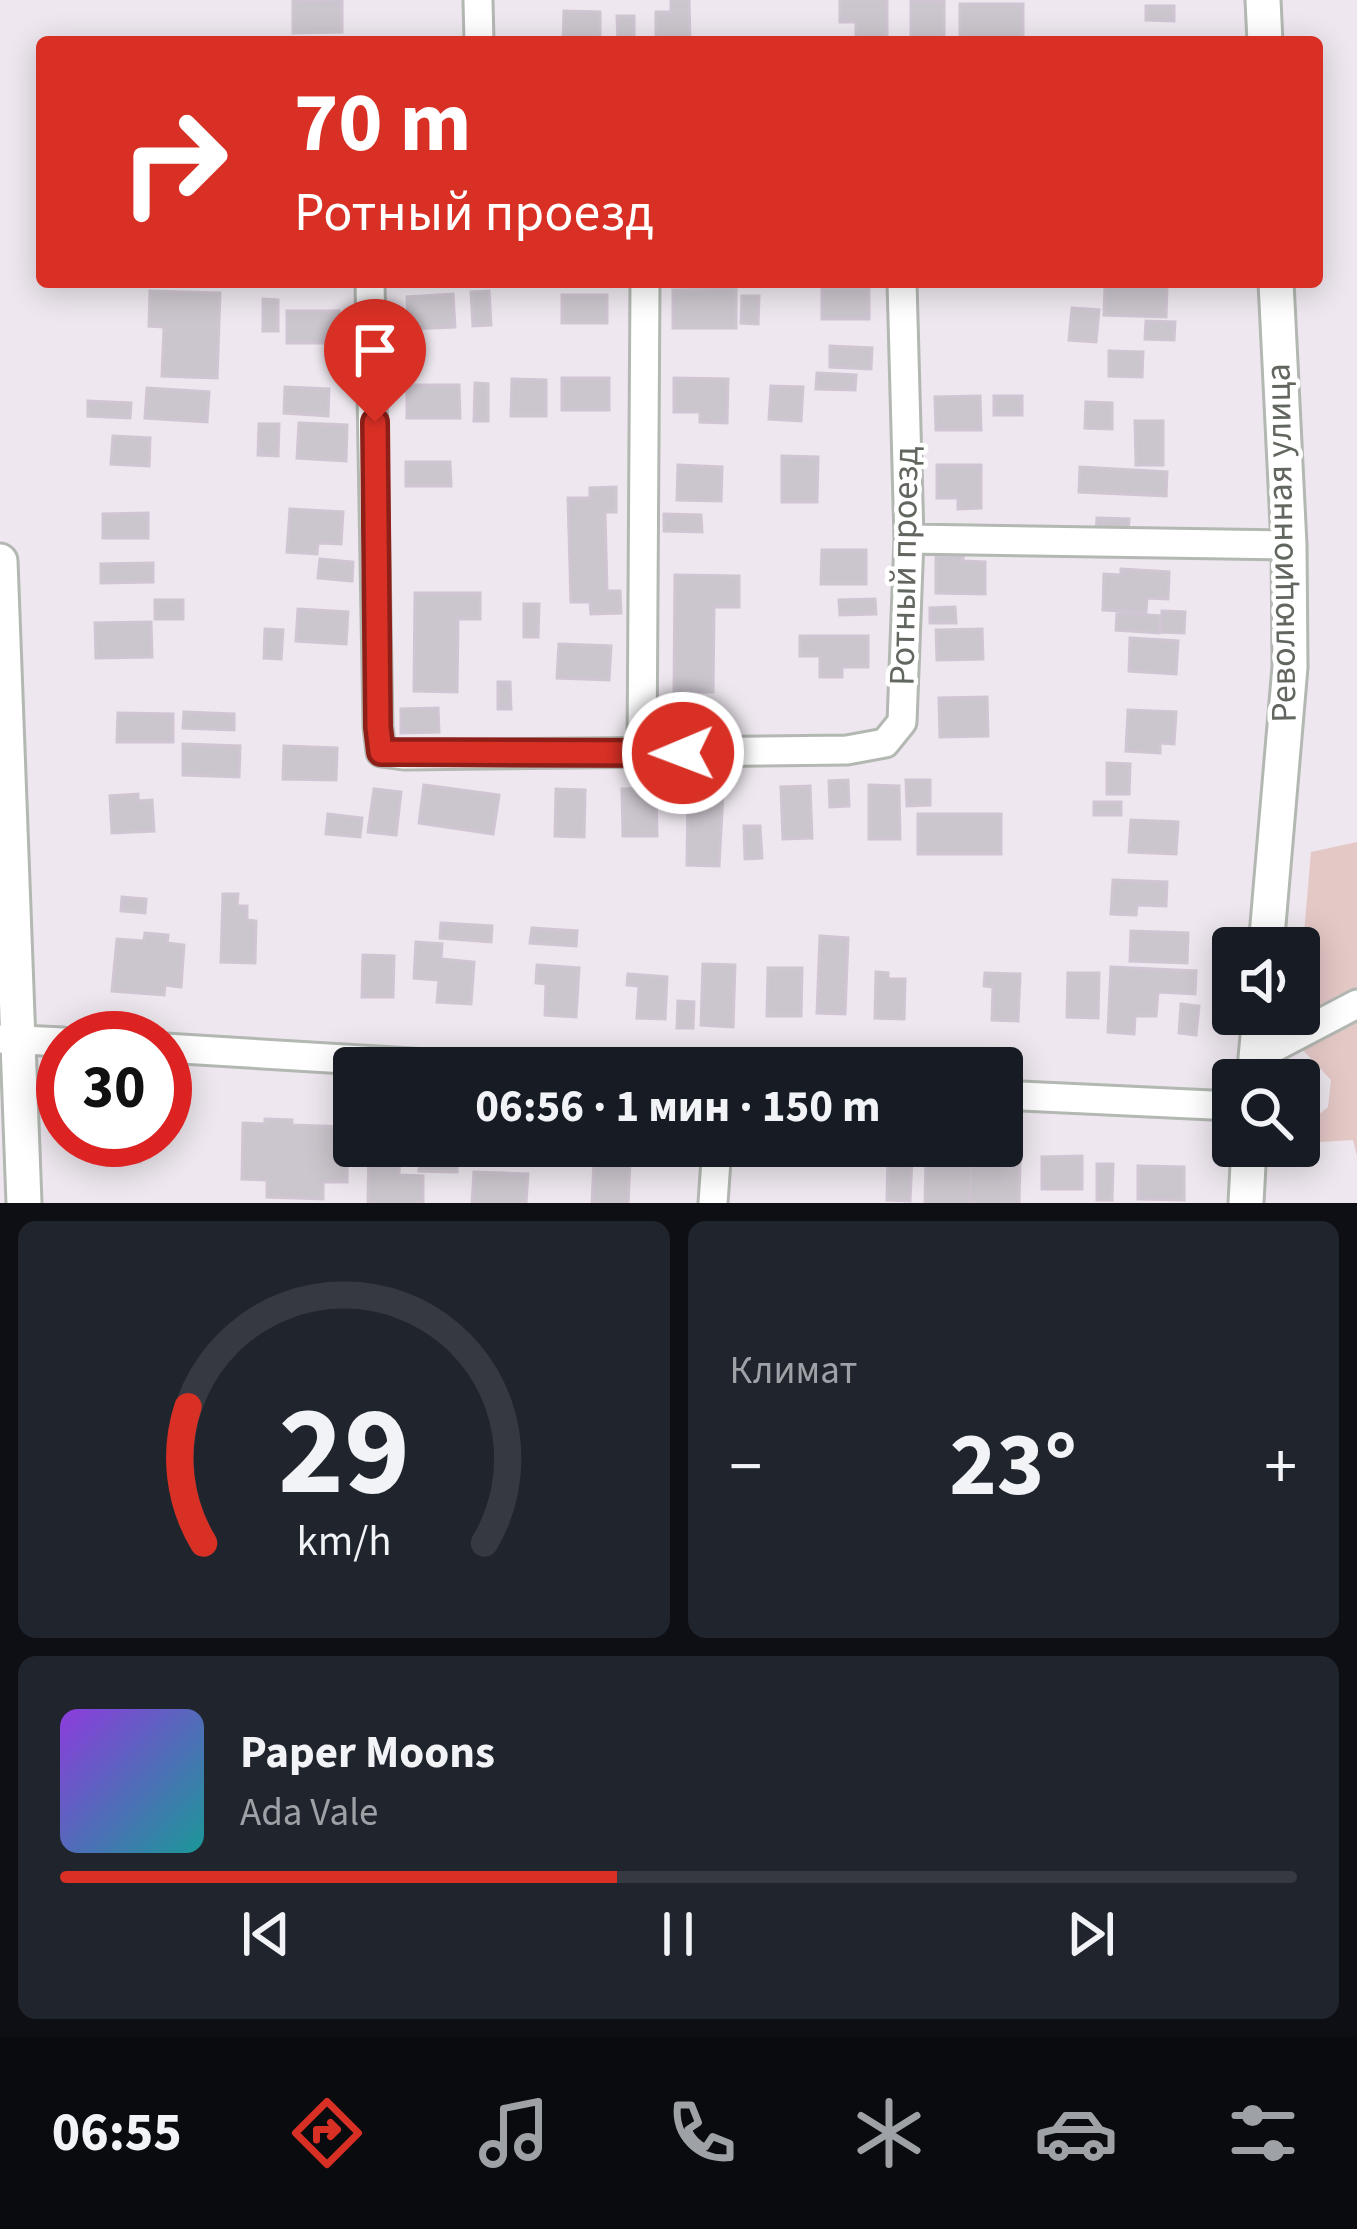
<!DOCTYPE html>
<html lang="ru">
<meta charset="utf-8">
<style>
:root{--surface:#171b24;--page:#20242c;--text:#f1f3f6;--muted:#9ea1a6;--line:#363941;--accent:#d93025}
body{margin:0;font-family:"Source Sans 3",sans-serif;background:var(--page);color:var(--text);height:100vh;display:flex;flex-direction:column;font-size:45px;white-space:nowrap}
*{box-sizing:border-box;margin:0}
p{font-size:39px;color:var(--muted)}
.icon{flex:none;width:66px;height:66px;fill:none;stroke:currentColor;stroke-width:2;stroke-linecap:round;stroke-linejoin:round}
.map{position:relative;height:1203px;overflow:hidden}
.side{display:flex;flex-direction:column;gap:18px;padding:18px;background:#0d0f14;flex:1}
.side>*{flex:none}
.hud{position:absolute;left:36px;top:36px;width:1287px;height:252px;border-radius:12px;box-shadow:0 6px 30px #0003;background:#d93025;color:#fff;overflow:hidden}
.tools{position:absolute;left:1212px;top:927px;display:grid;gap:24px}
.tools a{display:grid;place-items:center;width:108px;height:108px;border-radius:12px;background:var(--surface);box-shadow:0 6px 30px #0003;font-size:60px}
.speed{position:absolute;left:36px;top:1011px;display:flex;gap:24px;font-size:60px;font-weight:700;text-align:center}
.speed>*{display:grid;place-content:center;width:156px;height:156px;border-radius:50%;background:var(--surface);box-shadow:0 6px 30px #0003;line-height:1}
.speed .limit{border:18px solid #d22;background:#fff;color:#111}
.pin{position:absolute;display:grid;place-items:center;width:102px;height:102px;color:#fff;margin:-123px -51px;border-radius:50% 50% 50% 0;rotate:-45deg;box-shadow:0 0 12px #0007}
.pin .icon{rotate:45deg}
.me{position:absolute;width:132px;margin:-66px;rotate:269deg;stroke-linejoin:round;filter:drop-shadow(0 0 9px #0008)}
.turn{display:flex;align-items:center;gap:42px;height:252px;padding:0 60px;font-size:54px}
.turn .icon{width:156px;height:156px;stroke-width:2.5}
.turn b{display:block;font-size:84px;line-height:102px}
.big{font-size:90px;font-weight:700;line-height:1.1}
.side .widget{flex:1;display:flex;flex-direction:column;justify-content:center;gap:18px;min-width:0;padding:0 42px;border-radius:18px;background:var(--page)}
.side .dial{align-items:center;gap:0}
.dial svg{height:312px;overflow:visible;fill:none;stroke:var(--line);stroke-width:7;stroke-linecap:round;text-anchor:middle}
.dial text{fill:var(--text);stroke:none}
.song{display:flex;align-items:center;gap:36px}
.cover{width:144px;height:144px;border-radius:18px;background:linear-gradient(135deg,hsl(270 70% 55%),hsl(180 70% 35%))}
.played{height:12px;border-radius:6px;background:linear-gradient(90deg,var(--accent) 45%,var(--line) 45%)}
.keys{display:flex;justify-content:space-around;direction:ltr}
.heat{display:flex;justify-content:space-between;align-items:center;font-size:66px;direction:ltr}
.side .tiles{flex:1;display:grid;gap:18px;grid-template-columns:1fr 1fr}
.widget:last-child{grid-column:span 2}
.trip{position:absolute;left:333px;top:1047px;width:690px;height:120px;border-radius:12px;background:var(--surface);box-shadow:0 6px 30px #0003;font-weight:700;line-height:120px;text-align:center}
.menu{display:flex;height:192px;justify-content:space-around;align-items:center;background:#090b0e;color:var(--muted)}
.menu .icon{width:84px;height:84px}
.menu .selected{color:var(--accent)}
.menu b{font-size:54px;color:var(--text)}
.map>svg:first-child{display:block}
.green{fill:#e4c8c6}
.building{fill:#cbc5cd;stroke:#d0c6d3;stroke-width:3}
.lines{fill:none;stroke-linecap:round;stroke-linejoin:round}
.minor-casing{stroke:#b3b8b2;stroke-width:33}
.tertiary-casing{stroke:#b3b8b2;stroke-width:39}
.minor{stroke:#fff;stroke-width:27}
.tertiary{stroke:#fff;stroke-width:33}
.route-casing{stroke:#8d1f18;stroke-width:30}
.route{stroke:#d93025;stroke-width:21}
.labels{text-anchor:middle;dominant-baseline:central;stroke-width:9;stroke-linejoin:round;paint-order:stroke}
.street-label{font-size:36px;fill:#61665e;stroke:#fff}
</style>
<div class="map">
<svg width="1357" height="1203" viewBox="0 0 1357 1203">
<rect width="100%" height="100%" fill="#eee7ef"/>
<path class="green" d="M1357,842V996L1307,1022L1297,1014L1311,852Z
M1357,1014V1156L1353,1140L1304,1143L1300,1130L1328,1107L1331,1080L1301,1048Z"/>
<path class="building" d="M342,0V32L293,33V1Z
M671,0H689L690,42H656V12H671Z
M840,0H887V42H856V22H840Z
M911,1H944V42H911Z
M960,4H1023V42H960Z
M1146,6H1174V21L1146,20Z
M564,11L600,12V42H563Z
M617,16H634V42H618Z
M1105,285L1167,287L1166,317L1104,315Z
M822,288H869V319H822Z
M736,289V328H673V290Z
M150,291L220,293L217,378L162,376L164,327L149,326Z
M489,291L491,325L473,326L471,292Z
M453,294L455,327L409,329L407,297Z
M562,295H607V323H562Z
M742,296H759L758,324L741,323Z
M263,299L278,300V331H263Z
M1072,308L1099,310L1096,342L1069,340Z
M287,311H339V343H287Z
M1146,321L1175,322L1174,340L1145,339Z
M830,346L872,348L871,369L830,367Z
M1109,351L1143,352L1142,377L1109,376Z
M817,373L856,375L855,390L816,389Z
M562,378H609V410H562Z
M674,378L728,379L727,423L700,422V412H674Z
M512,379L546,380V416H511Z
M475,383L488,384V421H474Z
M407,385H459L460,418H407Z
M771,386L803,387L801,421L769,419Z
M285,387L329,389L328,416L284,413Z
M147,388L209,392L207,422L145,418Z
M980,396L981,430H936L935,397Z
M994,396H1022V415H994Z
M88,401L131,403L130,418L88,416Z
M1086,402L1112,403V429L1085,428Z
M1135,421H1163V465H1136Z
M299,423L347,425L346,461L297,458Z
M259,424H279L278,456L258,455Z
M113,436L150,438L149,466L111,464Z
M782,456L818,457L817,502H782Z
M406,462H450L451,486H406Z
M678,465L722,467L721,501L677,500Z
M937,465H981V508L958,509V498H937Z
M1080,467L1167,472L1166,496L1079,492Z
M616,487V512H605L607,591H620L621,613L591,614L590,602H571L568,498H590V488Z
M290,509L343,512L341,544L318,543L317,554L287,552Z
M148,513V538H103V514Z
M664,514L701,515L702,532L664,531Z
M1097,518L1129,519L1128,535L1096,534Z
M822,550H866V584H821Z
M936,555L963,556V561L985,562V594L936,593Z
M320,559L353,562L352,581L318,578Z
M153,563V582L101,583V564Z
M1121,569L1169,572L1168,599L1147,598L1146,612L1103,610L1104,574L1121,575Z
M675,575L739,576V607H714L713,692H674Z
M415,593H480V619H458L457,692L414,691Z
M875,599L876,614L840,615L839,600Z
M155,600H183V619H155Z
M524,604H539L538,637H524Z
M955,607L956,623H930V608Z
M298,609L348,612L346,644L296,641Z
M1162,611L1185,612L1184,633L1161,632Z
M1117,613L1160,616L1159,633L1116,630Z
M151,622L152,657L96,658L95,623Z
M265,629L283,630L281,659L264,658Z
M982,629L983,659L937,660L936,630Z
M800,636H868V667H842V677H820V656H800Z
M1130,638L1178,641L1176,674L1129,671Z
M559,644L611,646L609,680L557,678Z
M498,682H510L511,709H498Z
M987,697L988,736L940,737L939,698Z
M438,708L439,732L401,733V709Z
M1128,710L1176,712L1174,744L1160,743V753L1126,751Z
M184,712L234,714V730L183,728Z
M118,713L173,714V742H117Z
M183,744L240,746L239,777L183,775Z
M284,746L337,748L336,780L283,779Z
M1107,763L1130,764L1129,794H1107Z
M848,780L849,806L830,807L829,781Z
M906,780H930V805L907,806Z
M424,785L499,795L493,834L419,823Z
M869,785L899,786L900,839H869Z
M810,786L812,838L783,839L781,787Z
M656,788L657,836H623L622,789Z
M374,789L401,792L396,835L368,832Z
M556,789L585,790L584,837L555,836Z
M723,793L719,866L687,865L688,796Z
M138,794V801L152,800L154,831L112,833L110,796Z
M1094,802H1121V815H1094Z
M328,814L362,818L360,837L326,834Z
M918,814H1001V854H918Z
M1131,820L1178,822L1176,854L1129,852Z
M744,826H760L762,858L745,859Z
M1113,880L1167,882L1166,906L1137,905L1136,915L1111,914Z
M223,894H238L237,906H247V920L256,921L255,963L221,962Z
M122,897L146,899L145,913L121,911Z
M441,923L492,926L491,942L440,938Z
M532,928L577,931L576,946L530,943Z
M1131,931L1188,933L1187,963L1130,961Z
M145,933L168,935L167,943L184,945L181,987L165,985L164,995L112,991L117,939L144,941Z
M820,936L848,938L845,1014L817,1013Z
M416,942L442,944L441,959L474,962L471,1004L437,1002L439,980L414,978Z
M363,955L394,956L393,997H362Z
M703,964L735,965L733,1027L701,1025Z
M537,965L579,968L576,1017L545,1015L546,984L536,983Z
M1111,967L1196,971L1195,994L1158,992L1156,1016H1135L1134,1034L1108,1032Z
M768,968H802L801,1016H767Z
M876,972L888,973V979H905L904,1019L875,1018Z
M985,973L1020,974L1018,1021L992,1020L993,987L984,986Z
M1068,973H1099L1098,1018L1067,1017Z
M628,974L667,977L665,1019L637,1018L639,986L627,985Z
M678,1001L694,1002L693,1028H677Z
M1181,1004L1199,1006L1196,1035L1179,1033Z
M1304,1081L1317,1082L1316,1108H1302Z
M265,1119L292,1120V1125L348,1127L347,1182H323V1199L267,1197V1180L242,1179L243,1123L265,1124Z
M369,1146H400L399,1175L423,1176V1203H368Z
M420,1146H458L457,1172L419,1171Z
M489,1146H535V1158L489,1156Z
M107,1148H140V1162H107Z
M1082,1156V1189H1042V1157Z
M888,1158H912L910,1201L887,1200Z
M926,1160L971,1161L970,1203H925Z
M594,1161L630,1162L628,1203H592Z
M971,1161L1020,1163L1019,1203H970Z
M1097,1164H1113L1112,1200H1097Z
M1138,1166L1184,1167V1200L1138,1199Z
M474,1172L528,1174L526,1203H472Z"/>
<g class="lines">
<defs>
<path id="minor" d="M478,0L479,42
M370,282L378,727L381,752L404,755L847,750L885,743L902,722L909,539L902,282
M909,539L1289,545
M642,753L645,282
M0,1039L63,1042
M165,1048L494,1068
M1256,1057L1357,1004
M1002,1095L1233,1106
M713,1203L717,1146"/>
<path id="tertiary" d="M1263,0L1265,42
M0,561L24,1203
M1266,948L1290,667L1289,545L1276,282
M1254,1080L1260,1014
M1246,1203L1249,1146"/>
</defs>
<use href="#minor" class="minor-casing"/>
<use href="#tertiary" class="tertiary-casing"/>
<use href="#minor" class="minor"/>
<use href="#tertiary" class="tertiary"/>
</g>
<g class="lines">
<defs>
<path id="route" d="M375,422L378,727L381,752L683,753"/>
</defs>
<use href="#route" class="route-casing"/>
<use href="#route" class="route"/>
</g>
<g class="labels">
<g class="street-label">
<text transform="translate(1281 543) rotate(-91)">Революционная улица</text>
<text transform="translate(904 566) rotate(-89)">Ротный проезд</text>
</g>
</g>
</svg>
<div class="tools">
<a><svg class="icon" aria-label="sound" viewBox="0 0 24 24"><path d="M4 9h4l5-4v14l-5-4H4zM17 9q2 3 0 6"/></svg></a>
<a><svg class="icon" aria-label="search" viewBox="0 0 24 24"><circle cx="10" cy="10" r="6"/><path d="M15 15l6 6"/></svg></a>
</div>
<div class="speed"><div class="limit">30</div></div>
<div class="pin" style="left:375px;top:422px;background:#d93025"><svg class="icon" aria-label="arrive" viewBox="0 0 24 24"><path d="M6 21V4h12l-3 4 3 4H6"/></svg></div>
<svg class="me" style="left:683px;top:753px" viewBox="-20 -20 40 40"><circle r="17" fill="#d93025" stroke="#fff" stroke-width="3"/><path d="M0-11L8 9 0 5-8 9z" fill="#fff"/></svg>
<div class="trip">06:56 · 1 мин · 150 m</div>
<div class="hud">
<div class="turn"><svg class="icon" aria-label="right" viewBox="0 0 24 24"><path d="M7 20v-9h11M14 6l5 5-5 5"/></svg><div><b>70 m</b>Ротный проезд</div></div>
</div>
</div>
<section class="side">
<div class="tiles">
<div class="widget dial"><svg viewBox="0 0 100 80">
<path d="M14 69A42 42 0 1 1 86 69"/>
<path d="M14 69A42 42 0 0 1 10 34" stroke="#d93025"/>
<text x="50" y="56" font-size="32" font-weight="700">29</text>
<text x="50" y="72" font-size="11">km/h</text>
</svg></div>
<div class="widget"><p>Климат</p>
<div class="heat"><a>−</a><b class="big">23°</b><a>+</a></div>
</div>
<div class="widget">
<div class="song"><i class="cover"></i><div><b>Paper Moons</b><p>Ada Vale</p></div></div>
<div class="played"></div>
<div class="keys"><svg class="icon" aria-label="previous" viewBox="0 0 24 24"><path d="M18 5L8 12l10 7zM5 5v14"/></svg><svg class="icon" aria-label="pause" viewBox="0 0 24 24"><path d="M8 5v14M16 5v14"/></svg><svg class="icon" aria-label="next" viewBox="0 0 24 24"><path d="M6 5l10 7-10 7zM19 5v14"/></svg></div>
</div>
</div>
</section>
<nav class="menu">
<b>06:55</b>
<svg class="icon selected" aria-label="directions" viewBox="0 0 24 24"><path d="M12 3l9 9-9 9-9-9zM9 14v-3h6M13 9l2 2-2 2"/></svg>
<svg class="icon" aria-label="music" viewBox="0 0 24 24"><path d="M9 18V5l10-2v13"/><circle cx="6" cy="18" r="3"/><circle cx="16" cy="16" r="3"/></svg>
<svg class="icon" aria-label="phone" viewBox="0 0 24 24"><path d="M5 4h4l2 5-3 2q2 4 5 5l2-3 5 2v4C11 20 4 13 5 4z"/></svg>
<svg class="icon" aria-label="climate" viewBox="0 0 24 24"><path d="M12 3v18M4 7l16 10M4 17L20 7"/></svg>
<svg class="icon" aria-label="car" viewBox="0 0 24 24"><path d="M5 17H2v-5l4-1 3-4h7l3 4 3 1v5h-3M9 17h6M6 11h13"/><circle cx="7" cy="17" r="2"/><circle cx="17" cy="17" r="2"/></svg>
<svg class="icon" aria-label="filters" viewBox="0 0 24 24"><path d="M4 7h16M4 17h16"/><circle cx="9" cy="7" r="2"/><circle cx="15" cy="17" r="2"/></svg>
</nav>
